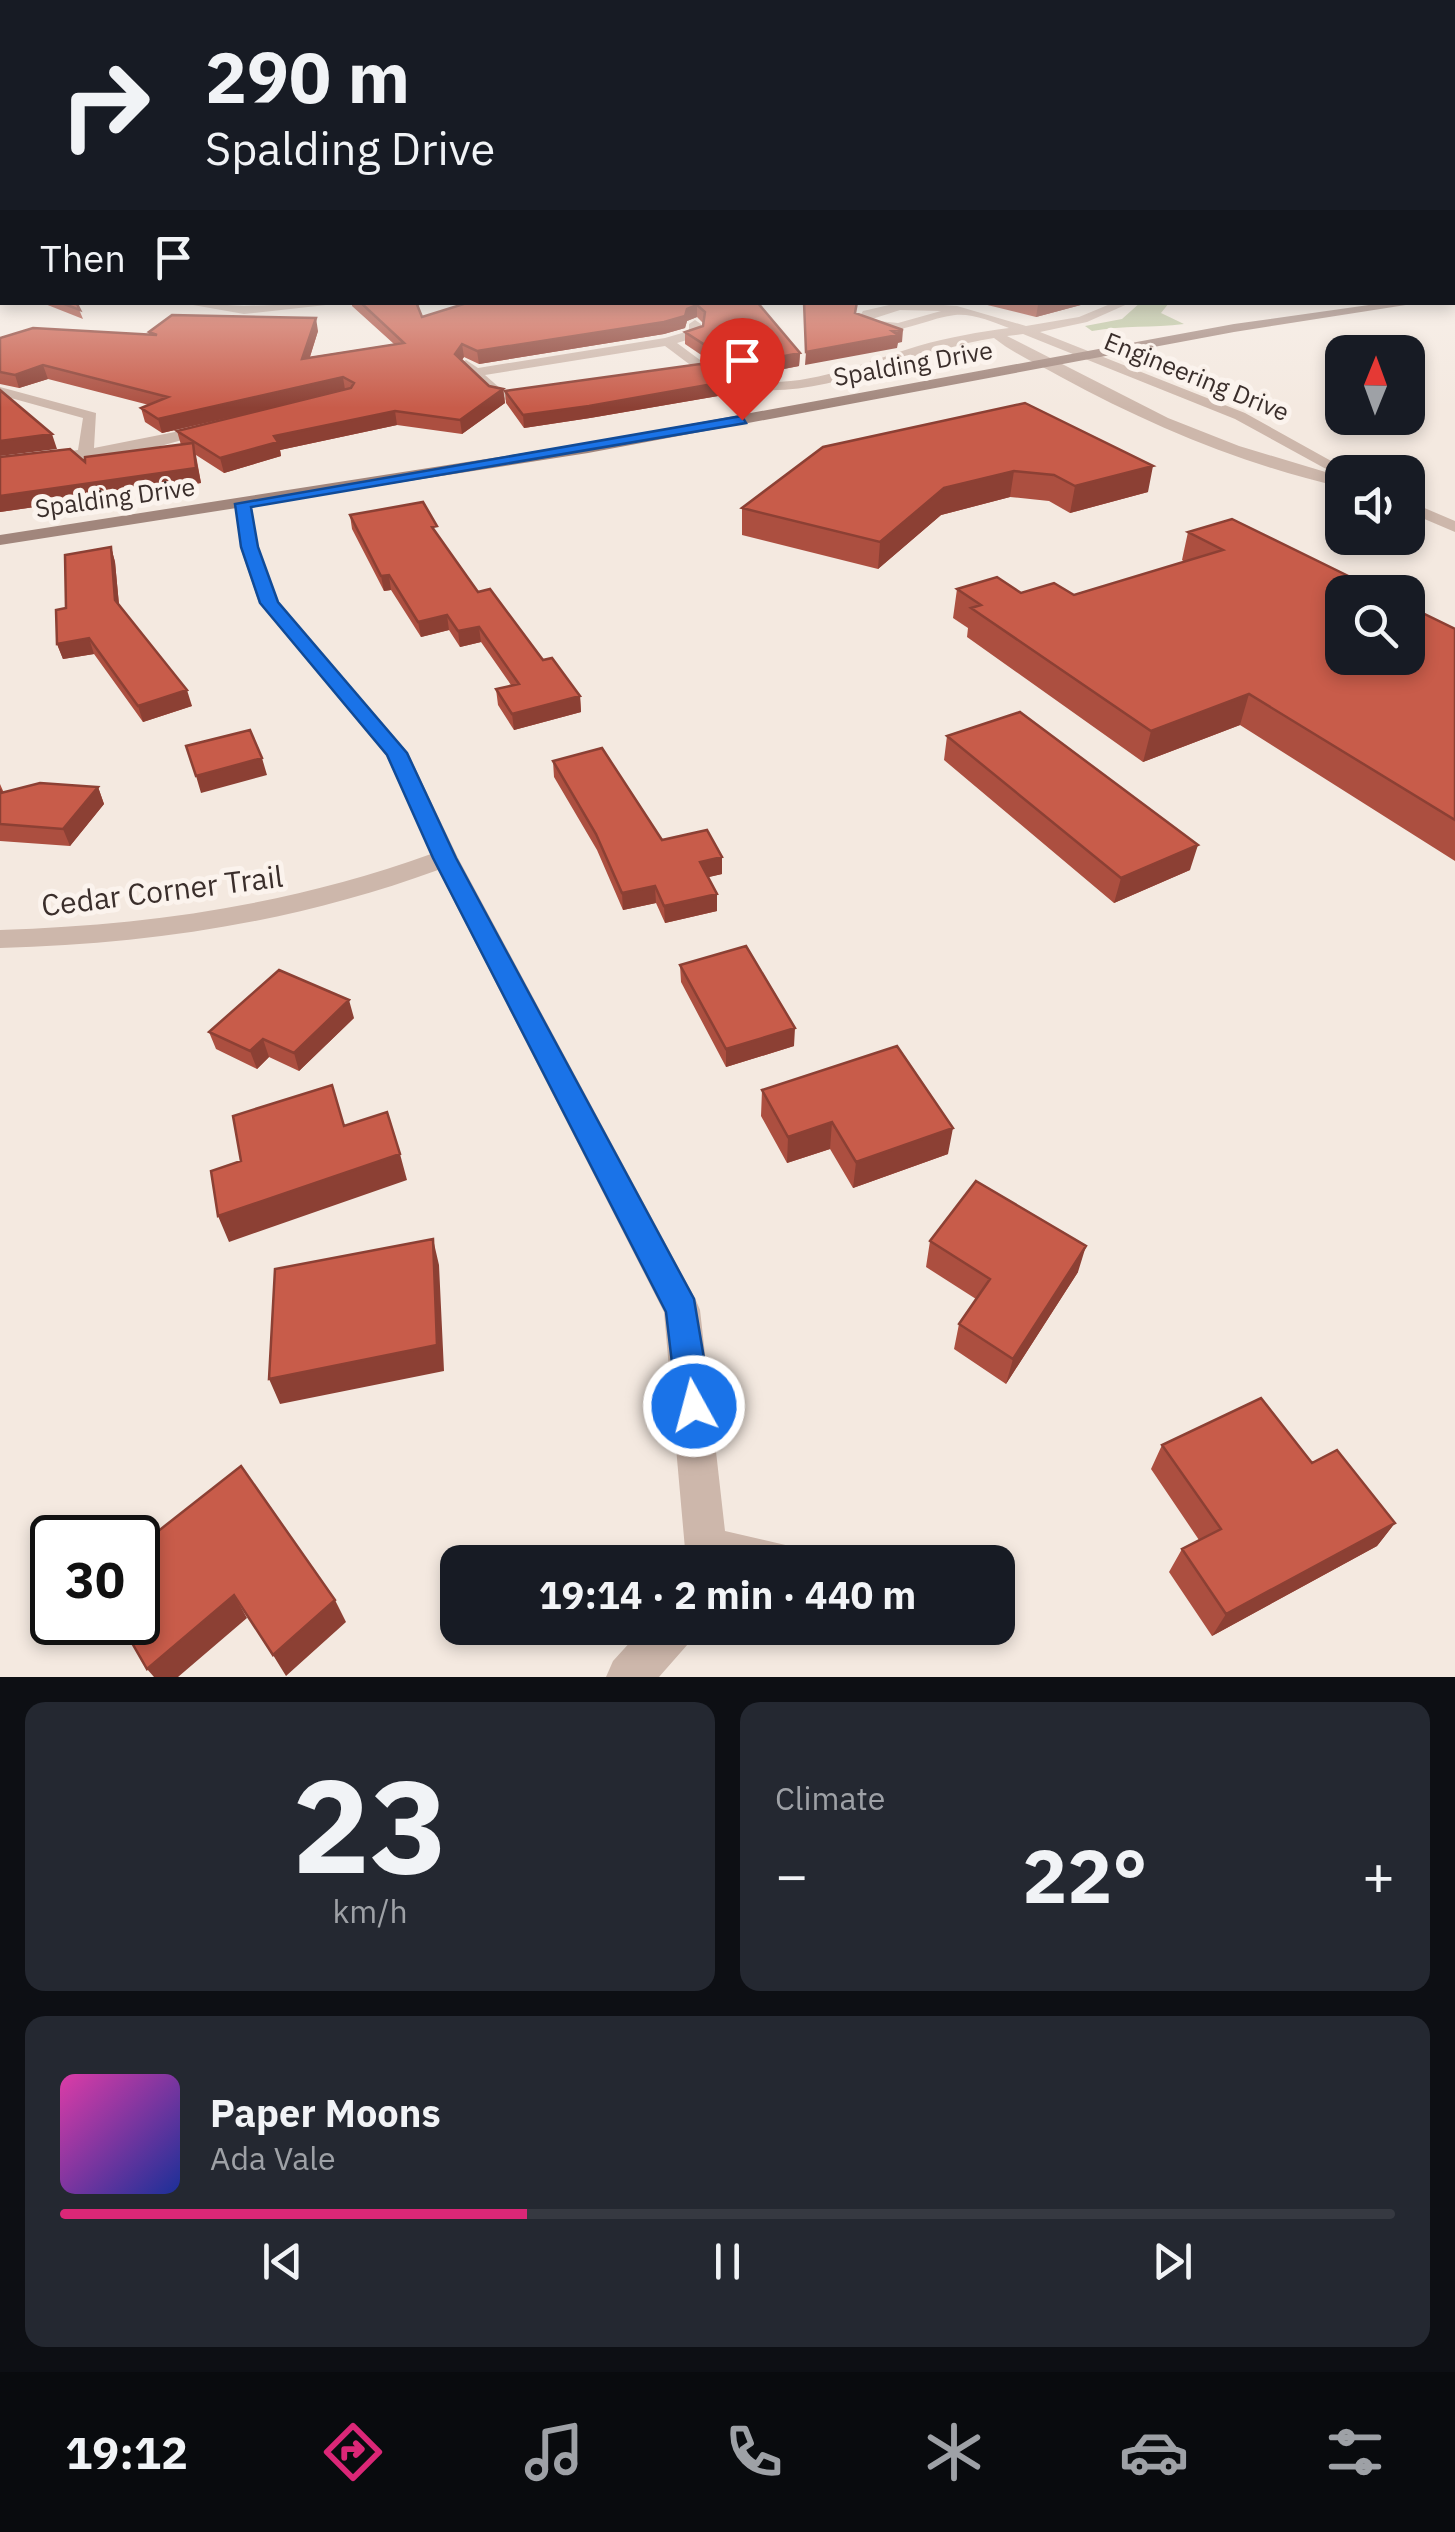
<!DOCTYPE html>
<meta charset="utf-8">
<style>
:root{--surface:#171b24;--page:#242831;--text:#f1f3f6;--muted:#9ea1a6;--line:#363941;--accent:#db2777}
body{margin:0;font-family:"IBM Plex Sans",sans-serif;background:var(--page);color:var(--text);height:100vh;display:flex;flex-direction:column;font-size:38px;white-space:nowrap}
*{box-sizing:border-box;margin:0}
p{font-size:32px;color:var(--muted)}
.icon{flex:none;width:55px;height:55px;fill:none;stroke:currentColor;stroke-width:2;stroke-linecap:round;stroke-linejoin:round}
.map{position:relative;height:1677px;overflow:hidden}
.sheet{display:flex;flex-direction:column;gap:25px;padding:25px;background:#0d0f14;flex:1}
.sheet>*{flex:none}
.banner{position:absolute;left:0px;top:0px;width:1455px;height:305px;box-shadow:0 5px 15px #0003;background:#171b24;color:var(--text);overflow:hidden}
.needle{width:65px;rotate:1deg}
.fabs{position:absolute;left:1325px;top:335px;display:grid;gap:20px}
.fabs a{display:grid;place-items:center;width:100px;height:100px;border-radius:20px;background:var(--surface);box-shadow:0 5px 15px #0003;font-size:50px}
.speed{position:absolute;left:30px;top:1515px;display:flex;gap:20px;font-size:50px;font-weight:700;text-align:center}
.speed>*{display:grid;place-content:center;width:130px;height:130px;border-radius:50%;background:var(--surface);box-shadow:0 5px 15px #0003;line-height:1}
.speed .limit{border:5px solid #111;border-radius:15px;background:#fff;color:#111}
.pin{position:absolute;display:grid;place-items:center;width:85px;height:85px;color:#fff;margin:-102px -42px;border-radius:50% 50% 50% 0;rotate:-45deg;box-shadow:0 0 10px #0007}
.pin .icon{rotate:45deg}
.me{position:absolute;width:110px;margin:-55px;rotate:353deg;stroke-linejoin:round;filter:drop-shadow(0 0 8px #0008)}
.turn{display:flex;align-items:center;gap:35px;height:210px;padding:0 40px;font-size:45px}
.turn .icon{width:130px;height:130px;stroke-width:2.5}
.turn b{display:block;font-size:70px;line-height:85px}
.then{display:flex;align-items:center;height:95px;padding:0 40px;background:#0003;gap:20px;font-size:38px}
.big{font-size:75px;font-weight:800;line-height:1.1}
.sheet .card{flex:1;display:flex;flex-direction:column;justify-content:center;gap:15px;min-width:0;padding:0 35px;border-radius:20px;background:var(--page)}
.sheet .dial{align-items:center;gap:0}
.dial b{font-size:130px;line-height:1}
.song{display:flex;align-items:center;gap:30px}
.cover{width:120px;height:120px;border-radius:15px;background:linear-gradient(135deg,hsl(320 70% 55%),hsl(230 70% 35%))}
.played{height:10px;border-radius:5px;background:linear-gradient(90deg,var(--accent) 35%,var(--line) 35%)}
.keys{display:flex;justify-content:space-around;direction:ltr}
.heat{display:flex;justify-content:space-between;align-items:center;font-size:55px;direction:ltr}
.sheet .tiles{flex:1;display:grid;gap:25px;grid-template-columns:1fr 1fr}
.card:last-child{grid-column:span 2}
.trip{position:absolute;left:440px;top:1545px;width:575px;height:100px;border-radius:20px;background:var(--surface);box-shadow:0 5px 15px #0003;font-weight:800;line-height:100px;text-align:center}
.tab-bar{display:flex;height:160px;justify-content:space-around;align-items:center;background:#090b0e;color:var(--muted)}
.tab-bar .icon{width:70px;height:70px}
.tab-bar .on{color:var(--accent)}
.tab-bar b{font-size:45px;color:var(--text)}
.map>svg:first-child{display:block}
.green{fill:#bbc49f}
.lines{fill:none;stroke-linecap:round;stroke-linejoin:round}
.street{fill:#cdb7ab;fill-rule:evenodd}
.secondary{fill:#a1867c;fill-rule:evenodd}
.wall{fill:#ac4f40}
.shaded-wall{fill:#8c4034}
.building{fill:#c85c4a;stroke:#8c4034;stroke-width:2.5}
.route{fill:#1a73e8;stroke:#114b97;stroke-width:2.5}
.labels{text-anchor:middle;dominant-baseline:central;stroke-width:10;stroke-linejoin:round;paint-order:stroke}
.far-street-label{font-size:25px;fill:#3a2e2b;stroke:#fbf3ed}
.street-label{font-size:30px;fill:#3a2e2b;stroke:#fbf3ed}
</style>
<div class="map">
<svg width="1455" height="1677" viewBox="0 0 1455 1677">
<rect width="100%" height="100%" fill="#f4e9e0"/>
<path class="green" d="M1141,302L1169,303L1161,313L1184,324C1152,328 1124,325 1092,331L1085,326L1122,319Z"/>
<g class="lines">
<path class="street" d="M176,302L244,306L353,302L244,314Z
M902,302L957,306L1026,326L1079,317L1115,302H1132L1087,322L1040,332L1245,413L1351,472L1337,475L1235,419L1023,334L1007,336L1168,418L1239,446L1342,477V487C1244,465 1149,425 1061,377C1038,364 1014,354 994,338C911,350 806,411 723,383C702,376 683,359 665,346L485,375L502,390L527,393L529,396C503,412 476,383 459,364L466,360L478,368L665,338L689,331V324L695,320L701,324L700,336L677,343C695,356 715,373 737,378C798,393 861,363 918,346C949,337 979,332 1009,328C994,322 971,313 955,315C921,319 890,343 856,322L863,311ZM900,310L941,311L898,323L869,320Z
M0,387L96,413L94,448L210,425L218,430L139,452L0,470V460L78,450L83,418L0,395Z
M237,499L251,503L258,547L278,602L408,753L458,858L695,1298L700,1310L725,1531L794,1547L800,1562H680L685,1549L664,1312L438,870C296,922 151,944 0,948V930C149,925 290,905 431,854L386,755L259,603L240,547Z
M1408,501L1455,521V532L1408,512Z
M643,1628H694L688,1644L659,1677H606L613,1661Z"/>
<path class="secondary" d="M1455,294V302H1452V295Z
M1390,302H1425L1234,332L588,453L0,545V535L588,443L1234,324Z"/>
</g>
<path class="wall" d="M40,302H76L83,319Z
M352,302H424L418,306L422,317L757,302L800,353L799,366L748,376L722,369L685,344V332L703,326V323L697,317L687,321L685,328L664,334L479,364L464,357L462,360L489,386L503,389L505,403L462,434L397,425L280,450L281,456L224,473L196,455L201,483L0,512V457L85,462L181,445L177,431L280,406L162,433L145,422L141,408L149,405L48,379L19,388L0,384V338L149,335V332L318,331L310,357L394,344L352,306Z
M975,302H1092L1036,317Z
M715,376L724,382V395L590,418L524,428L506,403L505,391Z
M1025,403L1148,492L1070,513L1049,501L1010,497L941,515L878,569L742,535V508Z
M350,515L439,538L478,592L543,660L580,696L581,712L514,730L498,705L496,689L511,685L481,642L460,647L449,630L421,637L391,590L384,591L352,529Z
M1188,532L1455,629V861L1240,725L1143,762L967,637L968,628L953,618L957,589L1074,595L1185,562L1182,560Z
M111,547L115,562L119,605L192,706L143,722L94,654L63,659L57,644L66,608Z
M947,736L1190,870L1114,903L944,760Z
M553,761L662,840L722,857V874L708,877L717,894V911L665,923L656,903L623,910L597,850L554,777Z
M0,784L4,793L98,787L104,804L70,846L0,841Z
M680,965L794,1046L726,1067L681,982Z
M354,1018L299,1071L269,1057L257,1069L216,1049L209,1032Z
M762,1090L948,1154L853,1188L830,1149L787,1163L761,1116Z
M930,1241L1078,1272L1006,1384L954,1349L959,1324L976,1299L926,1267Z
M1162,1445L1312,1463L1395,1523L1377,1546L1212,1636L1169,1572L1182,1549L1199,1540L1151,1469Z"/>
<path class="shaded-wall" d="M1452,250H1455V269H1452Z
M1048,302H1092L1036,317L1038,305Z
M697,305V317L687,321L685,328L664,334L479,364L477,351L687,309Z
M316,318L318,331L305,372L302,359Z
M903,330L902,342L898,343L897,348L805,365L806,352Z
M462,344L464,357L456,367L455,354Z
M800,353L799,366L748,376V363Z
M43,365L48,379L19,388L15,375Z
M343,377L345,390L162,433L158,419Z
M724,382V395L590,418L524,428L523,415Z
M503,389L505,403L462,434L460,420Z
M395,411L397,425L280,450L281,456L224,473L220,458L274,436Z
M52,434L57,449L0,456V441Z
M193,443L201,483L0,512V496Z
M1153,466L1148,492L1070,513L1075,486Z
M1014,471L1010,497L941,515L878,569L880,542L944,488Z
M111,547L115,562L120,615L115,600Z
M389,575L391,590L384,591L381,576Z
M447,615L449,630L421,637L418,622Z
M479,627L481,642L460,647L458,631Z
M89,638L94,654L63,659L57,644Z
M187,690L192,706L143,722L138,706Z
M1249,694L1240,725L1143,762L1151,731Z
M580,696L581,712L514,730L512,714Z
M262,758L267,775L201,793L196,776Z
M98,787L104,804L70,846L63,829Z
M1198,845L1190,870L1114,903L1121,878Z
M722,857V874L701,879L700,862Z
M655,886L656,903L623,910L622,893Z
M717,894V911L665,923L664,906Z
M349,1000L354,1018L299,1071L294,1053Z
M795,1028L794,1046L726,1067V1049Z
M263,1039L269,1057L257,1069L250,1051Z
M832,1122L830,1149L787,1163L788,1137Z
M953,1128L948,1154L853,1188L856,1162Z
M400,1154L407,1180L229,1242L218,1216Z
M433,1239L439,1265L444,1371L280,1404L269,1379Z
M1086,1246L1078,1272L1006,1384L1013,1359Z
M1395,1523L1377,1546L1212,1636L1226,1614Z
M234,1595L247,1618L178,1677H154L147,1669Z
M335,1600L346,1622L286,1676L273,1655Z"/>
<path class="building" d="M0,173H2V216L0,209Z
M1452,173H1455V250H1452Z
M2,218V256L0,249V219Z
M59,302H76L80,310Z
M360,302H416L422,317L470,302H757L800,353L748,363L722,356L685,332L703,326L705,312L697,305L687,309L685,316L664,322L477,351L462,344L455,354L489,386L503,389L460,420L395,411L274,436L278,442L220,458L177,431L351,388L354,383L343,377L158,419L141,408L168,397L43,365L15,375L0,372V338L33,328L157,335L149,332L172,315L316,318L302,359L404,343Z
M804,302H857L855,313L903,330L892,331L898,335L806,352Z
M700,364L715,370L709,371L724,382L589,406L523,415L505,391Z
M0,390L52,434L0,441Z
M1025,403L1153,466L1075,486L1054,475L1014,471L944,488L880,542L742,508L823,447Z
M193,443L196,468L0,496V457L70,449L85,462V457Z
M423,502L437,526L432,527L478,592L490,589L543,660L552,658L580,696L512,714L496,689L519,684L479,627L458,631L447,615L418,622L389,575L381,576L350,515Z
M1232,519L1381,592H1342V658H1408V606L1455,629V820L1249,694L1151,731L971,608L981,605L957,589L997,577L1021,593L1054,583L1074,595L1223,550L1188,532Z
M111,547L115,600L187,690L138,706L89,638L57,644L56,610L66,608L65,555Z
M1020,712L1198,845L1121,878L947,736Z
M250,730L262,758L196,776L186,746Z
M602,748L662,840L707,830L722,857L700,862L717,894L664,906L655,886L622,893L596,834L553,761Z
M40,783L98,787L63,829L0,824V789L1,793Z
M746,946L795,1028L726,1049L680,965Z
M279,970L349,1000L294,1053L263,1039L250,1051L209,1032Z
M897,1046L953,1128L856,1162L832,1122L788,1137L762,1090Z
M332,1085L344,1126L387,1112L400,1154L218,1216L211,1171L241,1161L233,1116Z
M976,1181L1086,1246L1013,1359L959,1324L990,1279L930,1241Z
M433,1239L437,1345L269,1379L275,1269Z
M1261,1398L1312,1463L1337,1450L1395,1523L1226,1614L1182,1549L1221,1529L1162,1445Z
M241,1466L335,1600L273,1655L234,1595L147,1669L120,1622H138V1547Z"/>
<linearGradient id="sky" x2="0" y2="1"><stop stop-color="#7db3d1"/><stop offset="0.42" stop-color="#faf5f1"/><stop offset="1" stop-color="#faf5f1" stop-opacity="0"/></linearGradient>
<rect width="1455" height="408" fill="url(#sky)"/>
<path class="route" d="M742,416L746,423L251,507L258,547L278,602L407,753L456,858L694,1299L712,1406L707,1418L694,1423L682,1418L677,1406L666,1312L433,858L387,755L260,603L241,547L235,504Z"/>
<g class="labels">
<g class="far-street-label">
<text transform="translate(913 363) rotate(-10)">Spalding Drive</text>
<text transform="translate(1197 376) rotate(22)">Engineering Drive</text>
<text transform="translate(115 497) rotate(-8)">Spalding Drive</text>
</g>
<g class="street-label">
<text transform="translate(162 890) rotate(-7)">Cedar Corner Trail</text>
</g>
</g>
</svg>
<div class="fabs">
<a><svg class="needle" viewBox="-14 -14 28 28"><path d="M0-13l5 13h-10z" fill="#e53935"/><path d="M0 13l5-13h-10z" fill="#9ea1a6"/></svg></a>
<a><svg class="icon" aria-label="sound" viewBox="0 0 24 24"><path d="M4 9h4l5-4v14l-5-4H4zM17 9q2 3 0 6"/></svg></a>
<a><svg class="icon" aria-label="search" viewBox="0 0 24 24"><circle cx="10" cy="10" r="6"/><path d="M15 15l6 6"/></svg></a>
</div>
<div class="speed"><div class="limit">30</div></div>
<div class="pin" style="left:742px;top:420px;background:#d93025"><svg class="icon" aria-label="arrive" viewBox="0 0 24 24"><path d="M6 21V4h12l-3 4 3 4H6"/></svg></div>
<svg class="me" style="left:694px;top:1406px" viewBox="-20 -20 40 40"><circle r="17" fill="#1a73e8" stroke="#fff" stroke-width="3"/><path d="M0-11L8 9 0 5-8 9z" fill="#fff"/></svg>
<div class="trip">19:14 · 2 min · 440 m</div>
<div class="banner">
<div class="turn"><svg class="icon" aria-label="right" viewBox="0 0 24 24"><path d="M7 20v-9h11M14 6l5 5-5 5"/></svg><div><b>290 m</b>Spalding Drive</div></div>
<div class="then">Then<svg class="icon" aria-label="arrive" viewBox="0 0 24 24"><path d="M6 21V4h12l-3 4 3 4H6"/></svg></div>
</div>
</div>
<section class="sheet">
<div class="tiles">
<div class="card dial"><b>23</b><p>km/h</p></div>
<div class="card"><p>Climate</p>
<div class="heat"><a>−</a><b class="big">22°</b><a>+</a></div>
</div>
<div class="card">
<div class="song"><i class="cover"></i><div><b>Paper Moons</b><p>Ada Vale</p></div></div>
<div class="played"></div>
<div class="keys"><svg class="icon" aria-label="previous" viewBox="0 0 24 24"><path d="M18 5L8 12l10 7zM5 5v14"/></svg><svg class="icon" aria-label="pause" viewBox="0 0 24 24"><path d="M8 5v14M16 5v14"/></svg><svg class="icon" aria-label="next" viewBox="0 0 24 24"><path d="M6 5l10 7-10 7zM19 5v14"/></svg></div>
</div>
</div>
</section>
<nav class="tab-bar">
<b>19:12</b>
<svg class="icon on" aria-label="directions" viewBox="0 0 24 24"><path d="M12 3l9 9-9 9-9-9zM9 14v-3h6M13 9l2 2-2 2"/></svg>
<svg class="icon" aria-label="music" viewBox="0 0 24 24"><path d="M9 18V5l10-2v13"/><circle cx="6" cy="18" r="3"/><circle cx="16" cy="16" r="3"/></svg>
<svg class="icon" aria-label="phone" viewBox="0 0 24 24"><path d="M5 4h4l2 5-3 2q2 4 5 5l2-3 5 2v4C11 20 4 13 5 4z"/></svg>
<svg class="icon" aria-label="climate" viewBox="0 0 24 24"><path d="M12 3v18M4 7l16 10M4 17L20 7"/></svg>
<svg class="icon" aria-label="car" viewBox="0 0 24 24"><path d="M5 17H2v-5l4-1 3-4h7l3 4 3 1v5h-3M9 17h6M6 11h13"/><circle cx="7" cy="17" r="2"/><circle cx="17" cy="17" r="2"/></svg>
<svg class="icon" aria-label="filters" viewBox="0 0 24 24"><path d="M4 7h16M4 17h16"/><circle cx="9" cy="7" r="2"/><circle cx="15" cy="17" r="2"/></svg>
</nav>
